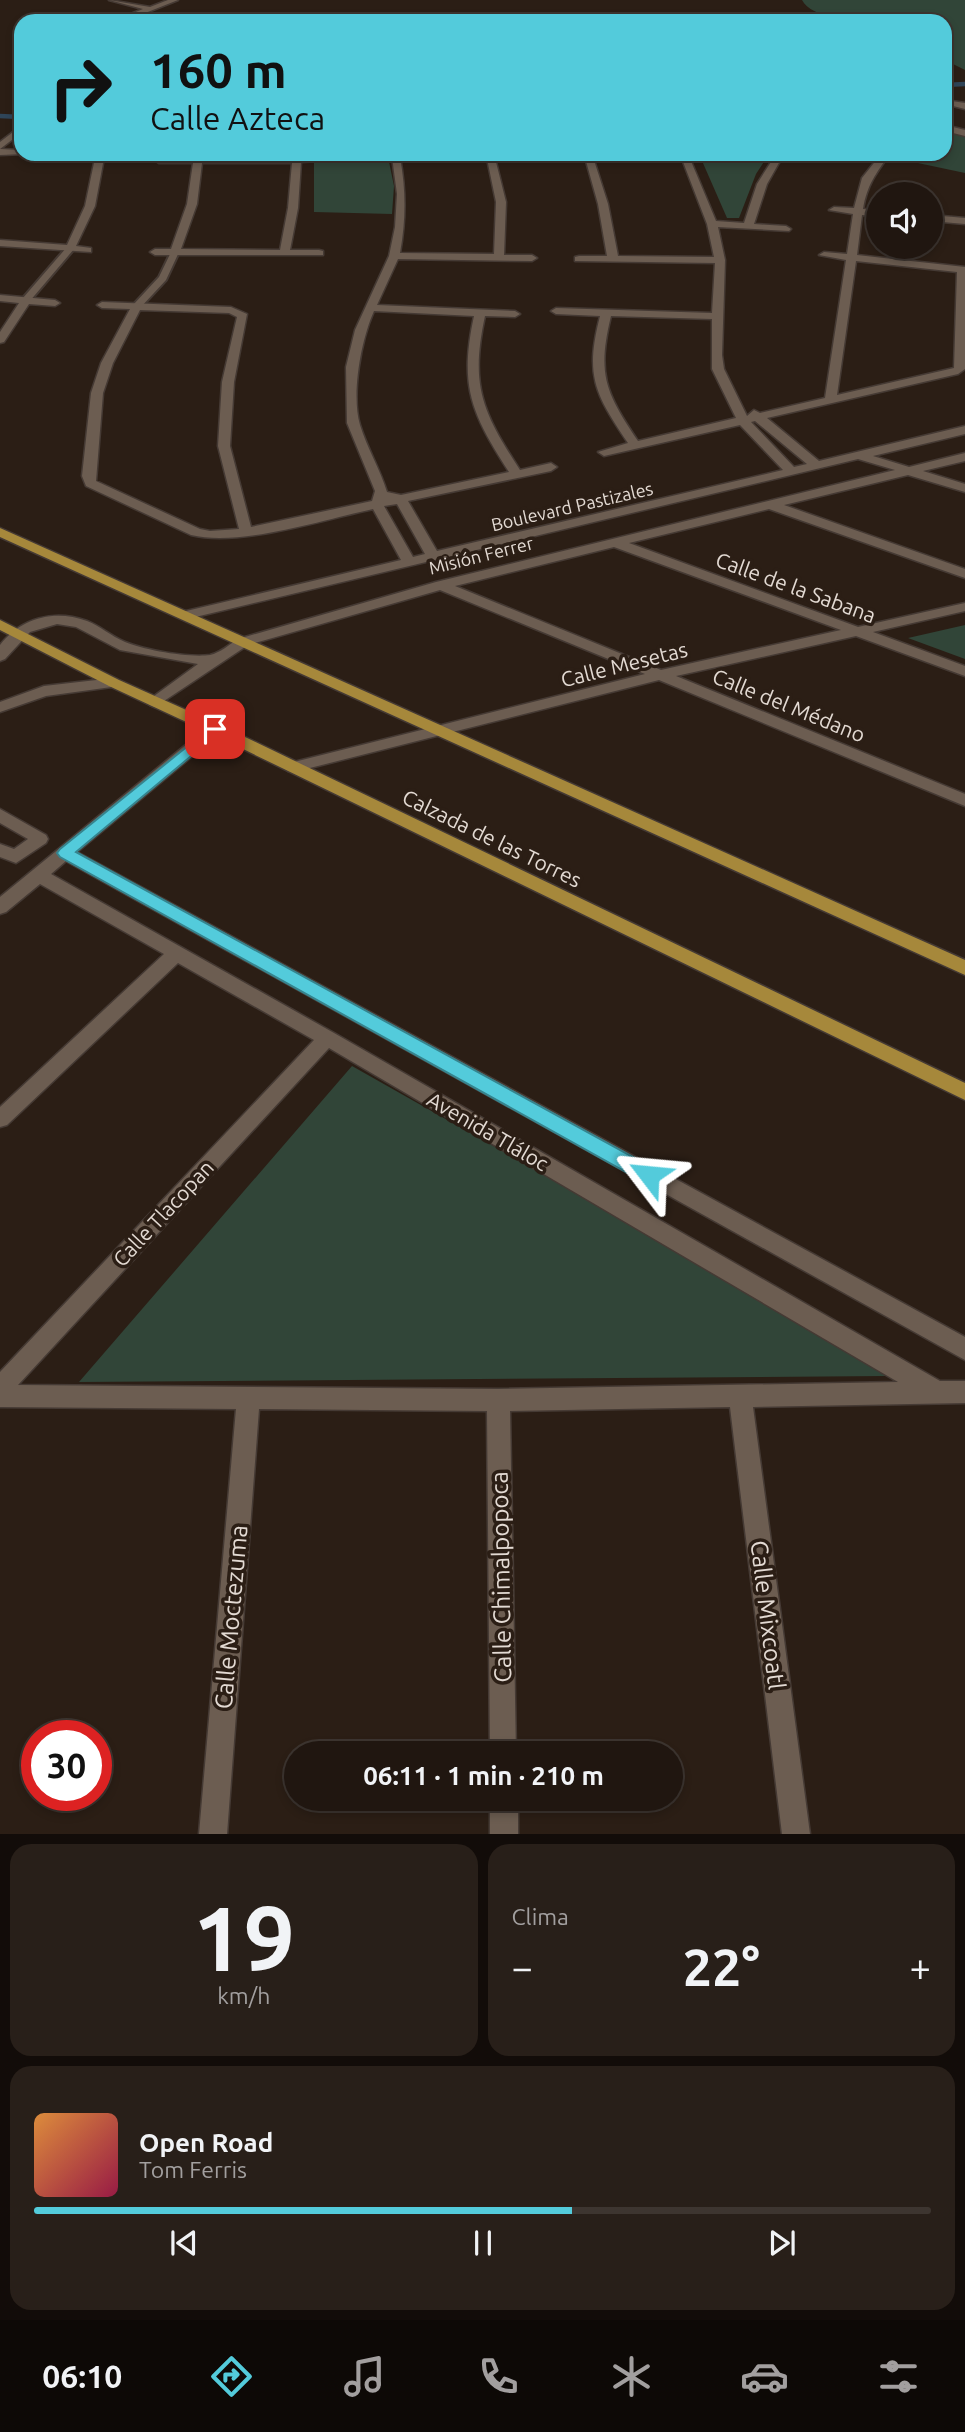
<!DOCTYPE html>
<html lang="es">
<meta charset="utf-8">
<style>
:root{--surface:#201610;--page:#281f19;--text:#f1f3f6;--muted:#a29f9f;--line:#3d3530;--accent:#53cbdb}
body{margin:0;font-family:Ubuntu,sans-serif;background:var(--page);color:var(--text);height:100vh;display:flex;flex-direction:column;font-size:26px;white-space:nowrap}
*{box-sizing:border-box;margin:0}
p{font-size:23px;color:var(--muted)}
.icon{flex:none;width:38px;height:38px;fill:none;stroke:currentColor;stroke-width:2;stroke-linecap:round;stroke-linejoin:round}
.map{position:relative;height:1834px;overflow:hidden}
.panel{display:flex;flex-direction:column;gap:10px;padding:10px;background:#120c09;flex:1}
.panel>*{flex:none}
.top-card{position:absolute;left:14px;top:14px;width:938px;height:147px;border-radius:21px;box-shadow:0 4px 10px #0003,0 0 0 2px var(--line);background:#53cbdb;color:#111;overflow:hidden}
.controls{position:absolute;left:866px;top:182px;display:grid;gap:14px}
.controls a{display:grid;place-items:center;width:77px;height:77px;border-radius:50%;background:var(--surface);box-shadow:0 4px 10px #0003,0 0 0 2px var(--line);font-size:35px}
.speed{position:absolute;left:21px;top:1720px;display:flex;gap:14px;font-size:35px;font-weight:700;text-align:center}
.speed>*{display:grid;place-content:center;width:91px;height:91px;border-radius:50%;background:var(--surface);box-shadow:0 4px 10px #0003,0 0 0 2px var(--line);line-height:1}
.speed .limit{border:10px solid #d22;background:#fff;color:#111}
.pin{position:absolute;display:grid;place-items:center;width:60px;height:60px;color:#fff;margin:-30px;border-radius:14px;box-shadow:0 4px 10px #0006}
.me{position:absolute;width:77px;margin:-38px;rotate:299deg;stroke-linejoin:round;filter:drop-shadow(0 0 5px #0008)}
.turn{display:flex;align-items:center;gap:24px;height:147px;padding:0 21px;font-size:32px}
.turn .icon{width:91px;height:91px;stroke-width:2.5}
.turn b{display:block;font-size:49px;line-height:60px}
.big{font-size:52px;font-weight:700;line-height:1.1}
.panel .card{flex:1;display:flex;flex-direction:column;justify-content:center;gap:10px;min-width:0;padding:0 24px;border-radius:21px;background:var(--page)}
.panel .dial{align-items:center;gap:0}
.dial b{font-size:91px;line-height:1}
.song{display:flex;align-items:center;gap:21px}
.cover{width:84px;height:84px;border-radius:10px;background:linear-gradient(135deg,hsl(30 70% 55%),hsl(340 70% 35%))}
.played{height:7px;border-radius:4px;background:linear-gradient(90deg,var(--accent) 60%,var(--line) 60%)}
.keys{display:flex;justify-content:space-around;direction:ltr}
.heat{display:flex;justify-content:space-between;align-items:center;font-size:38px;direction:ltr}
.panel .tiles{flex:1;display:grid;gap:10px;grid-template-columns:1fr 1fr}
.card:last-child{grid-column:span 2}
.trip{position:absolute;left:284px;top:1741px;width:399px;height:70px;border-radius:35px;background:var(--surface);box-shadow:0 4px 10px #0003,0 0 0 2px var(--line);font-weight:700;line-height:70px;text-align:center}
.menu{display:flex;height:112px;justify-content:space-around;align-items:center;background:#0d0906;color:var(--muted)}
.menu .icon{width:49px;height:49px}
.menu .selected{color:var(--accent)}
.menu b{font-size:32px;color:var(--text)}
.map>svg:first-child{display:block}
.green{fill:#314538}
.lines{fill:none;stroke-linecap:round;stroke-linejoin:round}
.stream{stroke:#2f4558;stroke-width:4.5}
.lane-casing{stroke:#453a34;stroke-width:4}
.street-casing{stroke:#453a34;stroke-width:3}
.primary-casing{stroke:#453a34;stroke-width:3}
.lane{fill:#6c5d51;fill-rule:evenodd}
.street{fill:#6c5d51;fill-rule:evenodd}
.primary{fill:#a6883b;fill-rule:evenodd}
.route{fill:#53cbdb;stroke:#36848e;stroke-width:2}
.labels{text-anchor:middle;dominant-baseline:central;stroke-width:7;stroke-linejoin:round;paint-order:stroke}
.far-street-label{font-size:18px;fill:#e3dad3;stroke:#2b1e15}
.street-label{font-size:21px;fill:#e3dad3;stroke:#2b1e15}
.near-street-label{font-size:24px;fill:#e3dad3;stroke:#2b1e15}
</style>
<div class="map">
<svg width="965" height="1834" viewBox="0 0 965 1834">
<rect width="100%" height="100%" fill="#2b1e15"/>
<path class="green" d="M802,0H965V70L945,60V21C915,21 816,29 802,0Z
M945,130L965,134V173L899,159L905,154H945Z
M699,154H769L756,174L739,218H727Z
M388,157L394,186L392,214L314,212V163Z
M965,625V659L908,638Z
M352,1066L877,1363L887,1376L79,1382Z"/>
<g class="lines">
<path class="stream" d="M945,85L965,84
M0,116L21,117"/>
<defs>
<path id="lane" d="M67,247L74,249L29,302H23V298Z
M172,250L179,252L166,280L140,308H134V304L159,277Z"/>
<path id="street" d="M109,0L150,7L168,0H178L125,21H114L143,9Z
M945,100L965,103V109L945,104Z
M945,125L965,130V136L945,131Z
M21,126V133L0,149V142Z
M0,149L21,150V154H25L0,155Z
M41,154L125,156L121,159L104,158L95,206L76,246L91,248V252L0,246V240L67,245L85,206L95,158L45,157Z
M350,154H402L400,157C406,191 406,219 400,253L494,254L496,202L486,154H494L506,202L504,255H532L537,258L532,261L398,259L377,305L515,311L520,314L515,317L485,316C470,385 482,412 520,470L551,463L557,467L551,471L408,501L437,551L783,470L740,425L604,456L598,452L628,443C594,393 585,375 600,316L556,314L551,311L556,308L712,313L715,263L575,261V257L579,256H607L598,204L584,154H592L608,204L618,256L714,257L707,224L680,154H688L716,221L744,223L757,184L776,154H784L767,184L754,224L786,226L791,229L789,231L718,227L725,260L722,355L724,369L747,416L754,410L760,413L825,398L846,260L819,255L824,252L847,254L853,214L829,210L834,207L854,208L862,178L881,154H890C876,173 867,185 863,209L878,210V216L862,215L857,255L965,267V369L958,374L767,418L819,461L965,426V434L873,456L909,467L965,453V461L923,471L965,484V492L908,475L784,505L965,569V578L769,509L629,543L858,627L965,603V611L873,632L965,666V676L856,636L676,676L965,794V806L659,680L294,772L288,771L286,767L294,762L645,674L440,590L248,645L155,707L150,705L147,702L150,699L198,664L120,650L76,627L57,624L30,632L5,659L0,661V645C21,618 54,609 87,621C100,626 111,636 125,642C144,650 189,658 210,655C220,653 230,644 238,639L436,582L895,470L858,459L187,619L182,618V612L401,560L373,509C322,520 240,547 191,535L86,486L82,476L91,393L101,363L130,309L102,308L97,305L102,302L231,307L247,314L234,382L230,446L251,527L372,501L375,491L347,423L346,367L355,330L389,256L395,227L397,194L392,157L301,162L298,208L290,250H319L323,251V255H155L150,252L155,249H171L187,204L193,163H159L155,160L156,158L297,157ZM202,163H292L288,208L280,250L181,249L197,204ZM856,261L957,272L954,368L837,395ZM140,310L229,313L237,317L222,382L218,446L239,529L210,531L200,529L96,481L103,393L113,363ZM374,311L474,316C459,386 471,413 509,472L401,495L387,492C380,469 367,448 360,425C351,395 361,340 374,311ZM611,316L712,319V369L736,418L638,441C605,392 597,374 611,316ZM755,421L807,464L794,467L751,422ZM397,504L425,554L413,557L384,506ZM614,547L841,630L661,670L455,586Z
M931,215L965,218V224L931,221Z
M0,295L55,300L60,303L55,306L29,304L4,342L0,343V332L19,303L0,301Z
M114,678L121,683L119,686L46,696L0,712V702L44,686Z
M215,724L223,729L220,733L77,852L965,1337V1360L66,861L51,874L334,1033L940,1381H965V1403L753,1407L810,1834H782L730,1407L510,1411L516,1754H490L487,1411L259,1409L227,1834H199L236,1409L0,1407V1372L314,1040L178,963L7,1125L0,1127V1107L164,954L40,884L6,912L0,914V897L210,725ZM329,1048L898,1382L498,1389L18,1385Z
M0,809L46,835L48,839L46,843L16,863L0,857V844L14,849L28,839L0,823Z
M490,1799H518V1834H490Z"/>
<path id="primary" d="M0,528L965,960V975L0,537Z
M0,620L119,680L220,725L965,1083V1100L210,733L109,686L0,630Z"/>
</defs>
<use href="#lane" class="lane-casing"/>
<use href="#street" class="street-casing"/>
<use href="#primary" class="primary-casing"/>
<use href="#lane" class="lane"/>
<use href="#street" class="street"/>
<use href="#primary" class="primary"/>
</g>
<path class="route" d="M215,724L220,726V732L76,852L655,1169L658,1175L655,1181L649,1183L642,1181L60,857L57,853L60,849Z"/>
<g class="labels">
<g class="far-street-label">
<text transform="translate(572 506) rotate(-13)">Boulevard Pastizales</text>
<text transform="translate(481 555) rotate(-14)">Misión Ferrer</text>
</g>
<g class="street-label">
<text transform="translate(796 587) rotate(20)">Calle de la Sabana</text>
<text transform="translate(624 664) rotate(-14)">Calle Mesetas</text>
<text transform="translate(789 705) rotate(22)">Calle del Médano</text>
<text transform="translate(492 838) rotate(26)">Calzada de las Torres</text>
<text transform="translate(488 1131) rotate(30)">Avenida Tláloc</text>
<text transform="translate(163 1213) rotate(-47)">Calle Tlacopan</text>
</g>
<g class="near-street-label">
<text transform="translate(501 1577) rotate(-91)">Calle Chimalpopoca</text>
<text transform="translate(768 1615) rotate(83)">Calle Mixcoatl</text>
<text transform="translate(231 1617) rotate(-85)">Calle Moctezuma</text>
</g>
</g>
</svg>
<div class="controls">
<a><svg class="icon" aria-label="sound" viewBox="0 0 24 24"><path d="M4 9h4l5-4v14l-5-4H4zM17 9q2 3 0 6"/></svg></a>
</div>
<div class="speed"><div class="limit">30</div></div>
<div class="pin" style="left:215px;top:729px;background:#d93025"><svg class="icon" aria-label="arrive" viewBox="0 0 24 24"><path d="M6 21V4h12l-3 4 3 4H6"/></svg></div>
<svg class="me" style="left:649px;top:1175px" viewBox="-20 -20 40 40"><path d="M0-17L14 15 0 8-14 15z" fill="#53cbdb" stroke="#fff" stroke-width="4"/></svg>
<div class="trip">06:11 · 1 min · 210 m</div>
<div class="top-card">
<div class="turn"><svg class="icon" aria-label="right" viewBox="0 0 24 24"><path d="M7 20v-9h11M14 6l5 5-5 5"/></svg><div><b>160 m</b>Calle Azteca</div></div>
</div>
</div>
<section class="panel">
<div class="tiles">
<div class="card dial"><b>19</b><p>km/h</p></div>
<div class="card"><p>Clima</p>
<div class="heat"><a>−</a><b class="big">22°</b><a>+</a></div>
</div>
<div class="card">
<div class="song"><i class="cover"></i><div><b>Open Road</b><p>Tom Ferris</p></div></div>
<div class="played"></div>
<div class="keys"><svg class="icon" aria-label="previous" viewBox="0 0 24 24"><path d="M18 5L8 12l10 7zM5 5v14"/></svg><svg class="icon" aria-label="pause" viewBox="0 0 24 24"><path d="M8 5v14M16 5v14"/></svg><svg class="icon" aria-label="next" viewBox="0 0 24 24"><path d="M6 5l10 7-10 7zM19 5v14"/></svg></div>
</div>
</div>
</section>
<nav class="menu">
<b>06:10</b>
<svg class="icon selected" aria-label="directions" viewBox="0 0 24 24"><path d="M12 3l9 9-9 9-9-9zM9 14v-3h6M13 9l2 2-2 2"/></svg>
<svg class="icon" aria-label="music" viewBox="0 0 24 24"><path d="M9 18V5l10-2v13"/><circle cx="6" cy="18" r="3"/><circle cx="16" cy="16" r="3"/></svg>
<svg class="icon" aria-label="phone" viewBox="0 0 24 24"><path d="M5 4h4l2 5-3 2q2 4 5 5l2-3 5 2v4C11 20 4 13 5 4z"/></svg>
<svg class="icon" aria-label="climate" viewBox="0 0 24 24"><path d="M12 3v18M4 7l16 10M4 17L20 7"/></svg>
<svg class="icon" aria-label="car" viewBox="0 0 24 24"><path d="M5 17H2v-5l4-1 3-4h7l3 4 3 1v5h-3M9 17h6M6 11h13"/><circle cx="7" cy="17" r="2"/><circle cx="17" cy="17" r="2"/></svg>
<svg class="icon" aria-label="filters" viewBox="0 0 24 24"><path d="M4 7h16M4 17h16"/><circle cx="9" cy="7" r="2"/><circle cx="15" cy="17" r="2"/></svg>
</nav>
